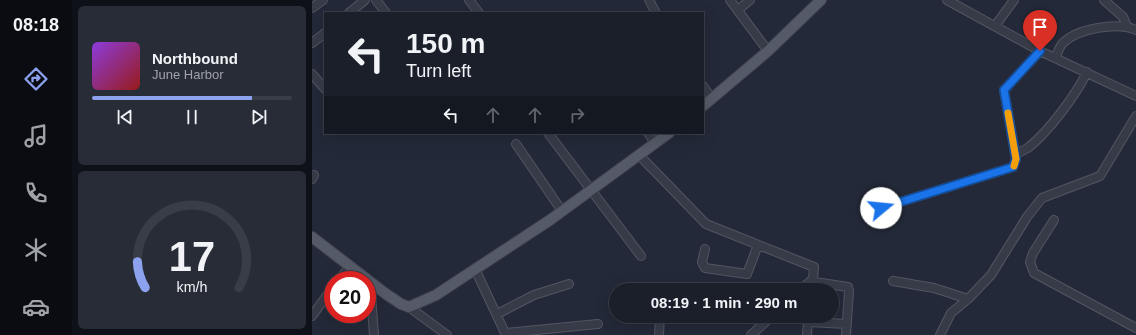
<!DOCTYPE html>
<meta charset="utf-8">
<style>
:root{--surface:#1a1f2a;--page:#272c36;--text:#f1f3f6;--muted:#9fa2a8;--line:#383d47;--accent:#8ca2ef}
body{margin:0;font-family:Helvetica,sans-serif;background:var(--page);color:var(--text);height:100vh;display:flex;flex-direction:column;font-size:15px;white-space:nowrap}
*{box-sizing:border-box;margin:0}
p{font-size:13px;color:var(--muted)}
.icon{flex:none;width:22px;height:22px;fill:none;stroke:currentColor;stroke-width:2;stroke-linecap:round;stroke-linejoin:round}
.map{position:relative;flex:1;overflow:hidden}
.sheet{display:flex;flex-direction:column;gap:6px;padding:6px;background:#0e1117;width:240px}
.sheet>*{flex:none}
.guide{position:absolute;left:12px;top:12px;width:380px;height:122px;border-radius:0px;box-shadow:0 4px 16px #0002,0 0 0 1px var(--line);background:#1a1f2a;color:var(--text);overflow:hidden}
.speed{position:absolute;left:12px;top:271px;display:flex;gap:8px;font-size:20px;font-weight:700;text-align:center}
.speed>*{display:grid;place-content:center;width:52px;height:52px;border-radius:50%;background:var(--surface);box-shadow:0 4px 16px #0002,0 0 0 1px var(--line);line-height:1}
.speed .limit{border:6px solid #d22;background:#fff;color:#111}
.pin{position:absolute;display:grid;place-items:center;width:34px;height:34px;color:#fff;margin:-41px -17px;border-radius:50% 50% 50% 0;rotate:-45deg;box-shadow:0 0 4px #0007}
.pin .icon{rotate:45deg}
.me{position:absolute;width:44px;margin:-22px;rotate:73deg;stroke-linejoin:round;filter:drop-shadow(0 0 3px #0008)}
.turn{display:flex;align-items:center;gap:14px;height:84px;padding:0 16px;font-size:18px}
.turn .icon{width:52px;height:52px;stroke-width:2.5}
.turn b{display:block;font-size:28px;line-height:34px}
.lanes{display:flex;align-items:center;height:38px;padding:0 16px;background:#0003;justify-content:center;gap:20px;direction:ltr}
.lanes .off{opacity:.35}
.sheet .widget{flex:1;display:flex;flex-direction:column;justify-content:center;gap:6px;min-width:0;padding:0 14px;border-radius:6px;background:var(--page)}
.sheet .dial{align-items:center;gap:0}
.dial svg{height:104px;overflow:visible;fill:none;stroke:var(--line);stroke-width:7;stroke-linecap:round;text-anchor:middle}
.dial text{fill:var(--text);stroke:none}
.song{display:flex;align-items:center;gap:12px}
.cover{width:48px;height:48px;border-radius:6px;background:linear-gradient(135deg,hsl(270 70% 55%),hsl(0 70% 35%))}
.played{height:4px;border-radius:2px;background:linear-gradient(90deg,var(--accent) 80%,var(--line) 80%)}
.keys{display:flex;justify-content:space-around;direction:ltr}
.trip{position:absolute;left:297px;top:283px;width:230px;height:40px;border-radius:20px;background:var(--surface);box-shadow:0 4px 16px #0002,0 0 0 1px var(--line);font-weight:700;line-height:40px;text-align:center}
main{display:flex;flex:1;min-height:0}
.dock{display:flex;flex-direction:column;width:72px;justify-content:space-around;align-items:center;background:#0a0c11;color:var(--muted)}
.dock .icon{width:28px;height:28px}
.dock .current{color:var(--accent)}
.dock b{font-size:18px;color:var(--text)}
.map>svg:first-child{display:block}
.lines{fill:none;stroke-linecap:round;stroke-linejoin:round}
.minor-casing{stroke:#525663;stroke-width:10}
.major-casing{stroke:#404451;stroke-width:12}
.minor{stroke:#373b48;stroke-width:8}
.major{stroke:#555a68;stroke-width:10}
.route-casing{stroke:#114b97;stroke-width:10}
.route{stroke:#1a73e8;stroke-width:7}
.slow{stroke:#f59e0b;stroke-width:7}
</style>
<main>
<nav class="dock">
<b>08:18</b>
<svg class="icon current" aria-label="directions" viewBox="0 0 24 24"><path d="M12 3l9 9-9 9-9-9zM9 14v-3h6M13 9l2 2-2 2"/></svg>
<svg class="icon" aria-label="music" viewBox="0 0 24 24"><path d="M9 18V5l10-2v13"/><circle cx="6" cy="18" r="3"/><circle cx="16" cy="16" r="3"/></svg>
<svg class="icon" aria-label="phone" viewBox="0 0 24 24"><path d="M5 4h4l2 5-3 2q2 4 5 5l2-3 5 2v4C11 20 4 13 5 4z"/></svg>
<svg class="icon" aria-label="climate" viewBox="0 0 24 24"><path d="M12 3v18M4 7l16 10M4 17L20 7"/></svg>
<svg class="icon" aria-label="car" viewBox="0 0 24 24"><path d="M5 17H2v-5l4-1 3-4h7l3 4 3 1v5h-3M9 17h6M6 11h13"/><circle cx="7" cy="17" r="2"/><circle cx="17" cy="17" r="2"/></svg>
</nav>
<section class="sheet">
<div class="widget">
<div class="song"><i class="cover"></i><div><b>Northbound</b><p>June Harbor</p></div></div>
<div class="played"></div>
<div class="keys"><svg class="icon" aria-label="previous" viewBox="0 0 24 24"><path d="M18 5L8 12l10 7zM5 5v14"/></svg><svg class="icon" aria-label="pause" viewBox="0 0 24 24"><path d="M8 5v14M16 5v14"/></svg><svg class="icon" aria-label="next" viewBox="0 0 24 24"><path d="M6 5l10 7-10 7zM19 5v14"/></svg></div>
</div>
<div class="widget dial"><svg viewBox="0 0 100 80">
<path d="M14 69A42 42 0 1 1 86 69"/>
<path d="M14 69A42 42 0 0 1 8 49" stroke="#8ca2ef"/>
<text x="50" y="56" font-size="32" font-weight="700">17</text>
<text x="50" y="72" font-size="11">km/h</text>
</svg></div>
</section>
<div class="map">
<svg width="824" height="335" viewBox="0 0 824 335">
<rect width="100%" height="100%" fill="#232938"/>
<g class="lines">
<defs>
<path id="minor" d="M64,0L74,13
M157,0L167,13
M337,0L344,13
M418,0L456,51
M635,0L728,51L824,96
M792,0L811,17L815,26
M0,8L11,0
M426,10L438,0
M37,13L53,0
M683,26L702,0
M0,43L13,33
M744,57C746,52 747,47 751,43C766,28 805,22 824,30
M0,74L13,89
M391,86L400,99
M236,133L329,256
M336,133L343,143
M204,144L250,211
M703,154C708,152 713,150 717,147C737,131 764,95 775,72
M327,155L394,224L502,267L501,279L503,282L536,287L537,291L534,335
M0,179L2,175
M569,208L701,167L704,159L692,90L728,51
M742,220L721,253L718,262L722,273L824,328
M393,249L390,262L393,268L435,274L446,245
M163,269L194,335
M27,280L38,266
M581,281L622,288L656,299L679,275L715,217L730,198L788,176L824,116
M58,282L62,335
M488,290L501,279
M97,307L135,335
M185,314L222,295L257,284
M0,316L21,287
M194,333L286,324
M495,334L496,322L535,324
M347,335L348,316
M439,335L460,316
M628,335L639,313L656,299"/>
<path id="major" d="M391,106L456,51L509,0
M0,237L74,294L89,304L97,307L124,295L238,220L357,133"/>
</defs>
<use href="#minor" class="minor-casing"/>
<use href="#major" class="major-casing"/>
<use href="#minor" class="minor"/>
<use href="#major" class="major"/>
</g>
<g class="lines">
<defs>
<path id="route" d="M569,208L701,167L704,159L692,90L728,51"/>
</defs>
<use href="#route" class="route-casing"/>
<use href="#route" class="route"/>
<path class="slow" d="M696,113L704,159L702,166"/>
</g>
</svg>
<div class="speed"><div class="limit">20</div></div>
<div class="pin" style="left:728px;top:51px;background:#d93025"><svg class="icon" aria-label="arrive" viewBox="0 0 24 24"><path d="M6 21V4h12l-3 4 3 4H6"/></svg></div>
<svg class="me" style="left:569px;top:208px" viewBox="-20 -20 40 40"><circle r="19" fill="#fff"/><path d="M0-13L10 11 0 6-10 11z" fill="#1a73e8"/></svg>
<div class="trip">08:19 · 1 min · 290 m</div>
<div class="guide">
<div class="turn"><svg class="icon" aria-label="left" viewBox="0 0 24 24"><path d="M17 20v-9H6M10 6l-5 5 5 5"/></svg><div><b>150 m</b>Turn left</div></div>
<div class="lanes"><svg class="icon" aria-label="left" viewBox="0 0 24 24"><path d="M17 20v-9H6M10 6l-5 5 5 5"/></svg><svg class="icon off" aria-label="ahead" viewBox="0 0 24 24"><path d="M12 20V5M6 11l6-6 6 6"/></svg><svg class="icon off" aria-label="ahead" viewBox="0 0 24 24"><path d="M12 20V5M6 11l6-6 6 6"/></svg><svg class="icon off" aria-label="right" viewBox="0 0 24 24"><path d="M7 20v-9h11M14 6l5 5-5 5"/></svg></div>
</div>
</div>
</main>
